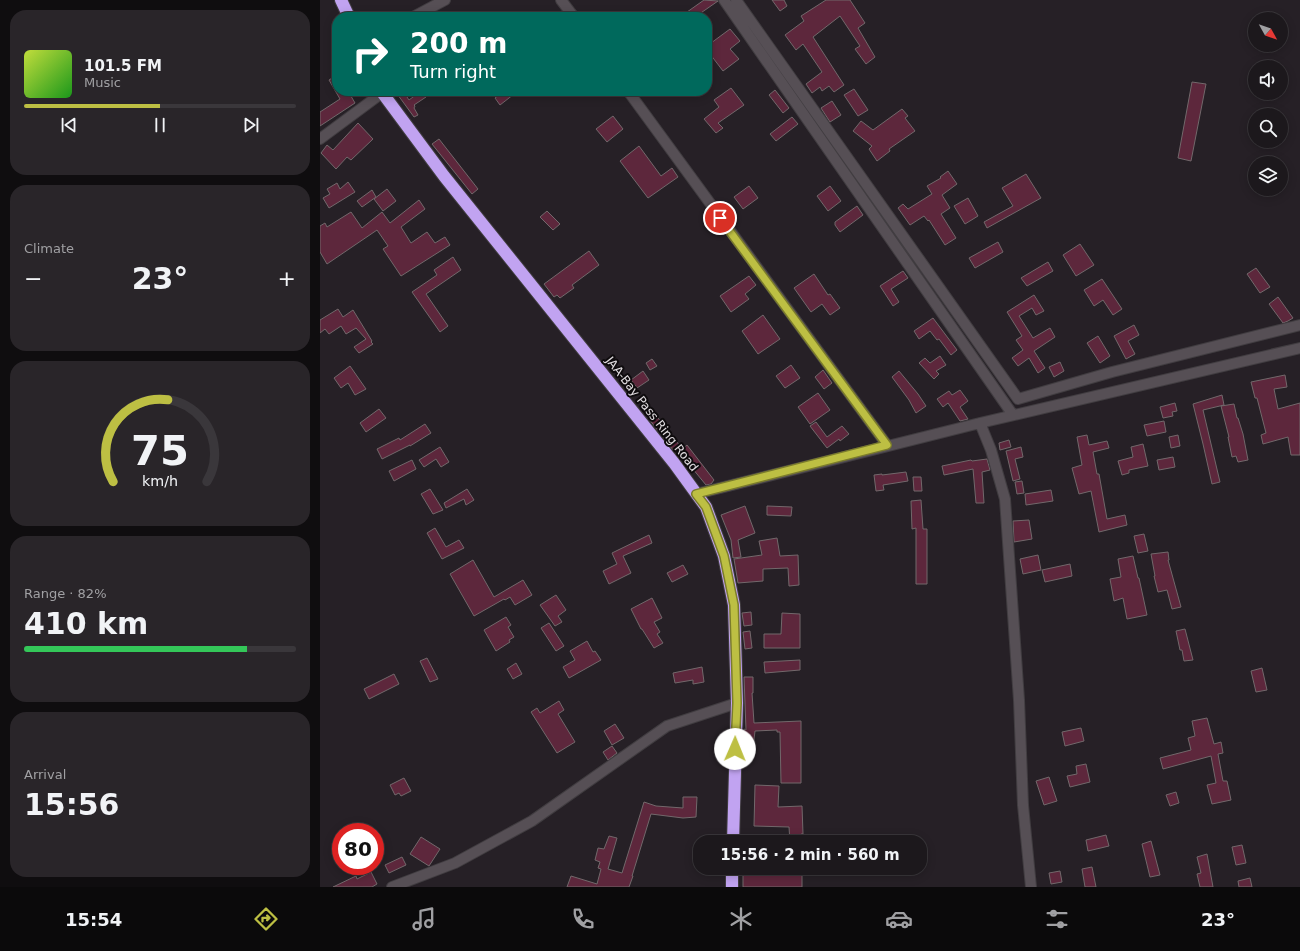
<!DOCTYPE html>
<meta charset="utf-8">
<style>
:root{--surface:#1c181c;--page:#292529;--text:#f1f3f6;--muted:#a0a0a3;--line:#3a373b;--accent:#bdbf43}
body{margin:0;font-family:"DejaVu Sans",sans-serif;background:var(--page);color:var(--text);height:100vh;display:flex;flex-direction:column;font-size:15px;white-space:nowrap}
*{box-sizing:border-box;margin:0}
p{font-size:13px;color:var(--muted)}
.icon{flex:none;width:22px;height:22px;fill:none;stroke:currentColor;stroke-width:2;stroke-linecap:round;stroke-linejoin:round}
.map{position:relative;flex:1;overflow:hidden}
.drawer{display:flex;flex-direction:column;gap:10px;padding:10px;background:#0f0d0f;width:320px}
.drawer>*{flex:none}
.banner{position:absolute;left:12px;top:12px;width:380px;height:84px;border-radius:16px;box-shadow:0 2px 10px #0003,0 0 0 1px var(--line);background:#00695c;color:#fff;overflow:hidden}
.needle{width:26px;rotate:130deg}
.controls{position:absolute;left:928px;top:12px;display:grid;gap:8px}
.controls a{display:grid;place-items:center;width:40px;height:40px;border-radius:50%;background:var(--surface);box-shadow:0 2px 10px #0003,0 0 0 1px var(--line);font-size:20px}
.speed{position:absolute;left:12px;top:823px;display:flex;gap:8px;font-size:20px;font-weight:700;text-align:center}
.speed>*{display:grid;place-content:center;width:52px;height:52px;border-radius:50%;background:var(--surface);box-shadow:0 2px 10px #0003,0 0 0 1px var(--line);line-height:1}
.speed .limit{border:6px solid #d22;background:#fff;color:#111}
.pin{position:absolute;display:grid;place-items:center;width:34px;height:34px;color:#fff;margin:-17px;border:2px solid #fff;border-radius:50%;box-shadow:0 1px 4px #0007}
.me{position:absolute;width:44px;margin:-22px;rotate:1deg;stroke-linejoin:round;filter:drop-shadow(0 0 3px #0008)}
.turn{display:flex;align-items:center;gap:14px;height:84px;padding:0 12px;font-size:18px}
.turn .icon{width:52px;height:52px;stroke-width:2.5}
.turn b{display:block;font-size:28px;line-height:34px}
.big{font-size:30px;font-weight:600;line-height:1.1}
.drawer .card{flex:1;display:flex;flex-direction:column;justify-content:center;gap:6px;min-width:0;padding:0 14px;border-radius:16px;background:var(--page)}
.drawer .dial{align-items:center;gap:0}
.dial svg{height:104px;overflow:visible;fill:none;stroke:var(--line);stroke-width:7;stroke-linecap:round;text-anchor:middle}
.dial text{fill:var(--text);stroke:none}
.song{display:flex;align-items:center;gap:12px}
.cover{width:48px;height:48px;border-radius:6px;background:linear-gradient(135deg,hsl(70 70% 55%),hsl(120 70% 35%))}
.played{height:4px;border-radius:2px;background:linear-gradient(90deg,var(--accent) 50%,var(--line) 50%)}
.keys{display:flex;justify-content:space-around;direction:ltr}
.heat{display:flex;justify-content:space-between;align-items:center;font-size:22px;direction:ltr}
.charge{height:6px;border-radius:3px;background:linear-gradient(90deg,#34c759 82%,var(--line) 0)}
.trip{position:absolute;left:373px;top:835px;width:234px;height:40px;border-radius:16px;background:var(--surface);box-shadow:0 2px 10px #0003,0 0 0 1px var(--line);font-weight:600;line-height:40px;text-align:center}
.menu{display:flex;height:64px;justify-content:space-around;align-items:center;background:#0b0a0b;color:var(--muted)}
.menu .icon{width:28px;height:28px}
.menu .selected{color:var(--accent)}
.menu b{font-size:18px;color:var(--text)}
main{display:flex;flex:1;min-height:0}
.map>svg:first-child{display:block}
.building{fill:#5d273c;stroke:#72686b}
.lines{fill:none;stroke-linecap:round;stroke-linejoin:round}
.street-casing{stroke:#413d41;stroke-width:12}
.highway-casing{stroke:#413d41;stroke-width:14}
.street{stroke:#564f55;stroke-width:10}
.highway{stroke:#c1a3f1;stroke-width:12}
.route-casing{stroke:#7b7c2c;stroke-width:10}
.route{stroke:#bdbf43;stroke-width:7}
.labels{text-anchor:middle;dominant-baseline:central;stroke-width:4;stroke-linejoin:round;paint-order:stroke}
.street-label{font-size:12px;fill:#e1dde0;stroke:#0e0b0d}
</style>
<main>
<section class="drawer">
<div class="card">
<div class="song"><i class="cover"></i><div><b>101.5 FM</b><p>Music</p></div></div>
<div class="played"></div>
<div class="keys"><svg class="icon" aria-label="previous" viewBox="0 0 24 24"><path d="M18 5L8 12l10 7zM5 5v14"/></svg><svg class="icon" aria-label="pause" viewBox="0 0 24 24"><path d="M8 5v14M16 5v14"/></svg><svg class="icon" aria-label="next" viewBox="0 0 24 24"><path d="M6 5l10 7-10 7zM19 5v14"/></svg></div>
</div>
<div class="card"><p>Climate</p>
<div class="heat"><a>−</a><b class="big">23°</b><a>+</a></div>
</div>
<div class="card dial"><svg viewBox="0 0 100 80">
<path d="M14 69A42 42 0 1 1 86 69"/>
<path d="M14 69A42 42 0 0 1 56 6" stroke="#bdbf43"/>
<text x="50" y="56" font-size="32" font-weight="700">75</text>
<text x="50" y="72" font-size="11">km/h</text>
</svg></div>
<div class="card"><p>Range · 82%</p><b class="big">410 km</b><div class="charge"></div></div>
<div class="card"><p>Arrival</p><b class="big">15:56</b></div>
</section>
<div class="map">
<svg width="980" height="887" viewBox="0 0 980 887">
<rect width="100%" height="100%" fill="#262026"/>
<path class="building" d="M384,0L398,1L375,17H360Z
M452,0H464L467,6L460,11Z
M506,0H530L545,23L538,28L555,57L546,64L535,49L540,46L520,16L493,37L524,85L514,92L509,86L502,91L500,87L492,93L486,84L502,72L483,44L476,50L465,35L484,21L481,16Z
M410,29L420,41L410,49L419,59L403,71L387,50V46Z
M17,75V91H28L35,103L0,126V112L20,99L9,80Z
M872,82L886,84L871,161L858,158Z
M411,88L424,105L398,123L403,128L396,133L384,119L399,107L394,100Z
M534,89L548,110L538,116L524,95Z
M455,90L469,108L463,113L449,95Z
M75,91H83L89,100L101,91L106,97L94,105L95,106L94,108L98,115L94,117Z
M184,91H198L180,105L175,98Z
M512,101L521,115L510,122L501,108Z
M582,109L588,116L585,118L595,131L569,149L570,151L557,161L549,149L552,146L533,131L541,121L553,130Z
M293,116L303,129L287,142L276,129Z
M472,117L478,124L456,141L450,134Z
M38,123L53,139L31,160L27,157L16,169L1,153L7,145L13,150Z
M119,139L158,189L152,194L112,144Z
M319,146L341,176L352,168L358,177L328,198L300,161Z
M628,171L637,184L622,195L630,208L621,214L636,238L625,245L609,220L608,221L604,216L590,225L578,208L583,204L588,209L612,194L607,186L621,178L620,177Z
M706,174L721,198L667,228L664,222L693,206L682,188Z
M28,182L35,192L9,208L3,198L10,194L7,189L17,183L20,189Z
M429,186L438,198L423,209L414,197Z
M510,186L521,201L508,211L497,196Z
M67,189L76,201L63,211L54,199Z
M52,190L56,197L42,207L37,201Z
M648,198L658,216L645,224L634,206Z
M99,200L105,209L81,227L91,243L107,232L115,243L125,237L130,245L81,276L63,249L68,246L57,230L7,264L0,252V226L5,223L7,227L31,212L42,228L62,212L70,223Z
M537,206L543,215L520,232L515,225V222Z
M227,211L240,224L233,230L220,217Z
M678,242L683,252L655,268L649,258Z
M760,244L774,265L756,276L743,255Z
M269,251L279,265L252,285L254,288L240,298L237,295L234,297L224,284Z
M133,257L141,270L106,294L128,326L120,332L92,292L117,275L114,270Z
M728,262L733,271L707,286L701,278Z
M936,268L950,287L940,293L927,274Z
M583,271L588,278L571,289L579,302L573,306L560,286Z
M494,274L508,295L510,294L520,308L510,315L502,304L491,312L474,288Z
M429,276L436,285L425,294L429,299L411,312L400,296Z
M782,279L802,309L793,315L783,300L774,306L764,290Z
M714,295L724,311L716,315L712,308L699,316L713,338L730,328L735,337L714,351L725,368L718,373L709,358L698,366L692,358L703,350L696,340L702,336L687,312Z
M958,297L973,318L968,321L963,323L949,304Z
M18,309L23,317L33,310L52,341L51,342L53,344L39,353L34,347L46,339L36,328L26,334L21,326L9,334L5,329L0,333V320Z
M443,315L460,339L438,354L422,331Z
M613,318L637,350L631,355L619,339L617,340L610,331L599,339L594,331Z
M814,325L819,335L808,341L815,354L806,359L794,336Z
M778,336L790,356L780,363L767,343Z
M620,356L626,365L616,371L619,374L614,379L599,363L605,358L610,363Z
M332,359L337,366L330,370L326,363Z
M740,362L744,371L734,377L729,367Z
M471,365L480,378L465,388L456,376Z
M30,366L46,389L35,395L28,383L21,388L14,378Z
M503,370L512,383L504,389L495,377Z
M323,371L329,380L317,388L311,380Z
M579,371L598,394L606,406L596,413L589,400L572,377Z
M965,375L967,387L954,389L958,409L980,403V455H971L968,437L943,444L941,435L946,433L937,398H935L931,382Z
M640,390L648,401L640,407L648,419L640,421L628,403L623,407L617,399L629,391L632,395Z
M498,393L510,410L490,424L478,407Z
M902,395L904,405L883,410L900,482L892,484L883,444L873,404Z
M855,403L857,411L852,412L853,416L843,418L840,407Z
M914,404L917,418H918L923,434L928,460L918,462L916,456L912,457L908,437H909L901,406Z
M59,409L66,418L46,432L40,423Z
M335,414L360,446L353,450L329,419Z
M844,421L846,432L827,436L824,425Z
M496,422L507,437L522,426L529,434L520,441L519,439L507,448L490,426Z
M105,424L111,433L90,446V445L62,459L57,449L79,438L80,440Z
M767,435L769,445L787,441L789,448L773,452L777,474H779L787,519L805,515L807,525L779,532L771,491L759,494L752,468L762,465L757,437Z
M858,435L860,446L851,448L849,437Z
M689,440L691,447L680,450L679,443Z
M823,444L828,466L809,470V473L802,475L798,461L813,457L811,447Z
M367,445L394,480L391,484L386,485L359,452Z
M120,447L129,462L121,467L116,459L104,467L99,460Z
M701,447L703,457L695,459L700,479L693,481L686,451Z
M853,457L855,467L839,470L837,460Z
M667,459L670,470L662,472L664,503H656L653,469L624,475L622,466L651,460L652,461Z
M92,460L96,469L74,481L69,471Z
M586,472L588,481L563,485L564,490L556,491L554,475L562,474V475Z
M593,477H601L602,491H594Z
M702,481L704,493L697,494L695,482Z
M110,489L123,510L113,514L101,494Z
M147,489L154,500L146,505L144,499L126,508L124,503Z
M731,490L733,501L706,505L705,494Z
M601,500L603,529H607V584H596V528L592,529L591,501Z
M425,506L435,533L418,540L421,557L413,558L411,540L401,515Z
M447,506L472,507L471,516L447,515Z
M709,520L712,539L694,542L693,521Z
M115,528L126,547L139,540L144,548L122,559L107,533Z
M824,534L828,551L818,553L814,536Z
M329,535L332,543L303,556L311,573L289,584L283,571L297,564L292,553Z
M457,538L460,556L478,555L479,585L469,586L468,568L443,569V581L418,583L414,559L442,555L439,541Z
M848,552L849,560H848L861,607L852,609L847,590L838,592L834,576H835L831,554Z
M718,555L721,570L703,574L700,559Z
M813,556L818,578H819L827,615L807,619L803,598L794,601L790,579L801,577L798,559Z
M153,560L174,597L203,580L212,595L195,605L190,597L185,600L184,599L154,616L130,574Z
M750,564L752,576L725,582L722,570Z
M363,565L368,574L352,582L347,573Z
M236,595L246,610L238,616L242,622L235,626L220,605Z
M332,598L342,618L334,622L340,632L337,634L343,643L334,648L322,629H321L311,609Z
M431,612L432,625L424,626L422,613Z
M462,613L480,614V648H444V634H461Z
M186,617L191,625L188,627L194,637L189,640L190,642L176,651L164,630Z
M229,623L244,646L236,651L221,628Z
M865,629L873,660L864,661L862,650H860L856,631Z
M430,631L432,648L425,649L423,632Z
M267,641L273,652L275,651L281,660L249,678L243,667L255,660L250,651Z
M107,658L118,679L110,682L100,661Z
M480,660V670L445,673L444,662Z
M196,663L202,674L193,679L187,669Z
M382,667L384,682L373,684V680L355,683L353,673Z
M942,668L947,690L936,692L931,671Z
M74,674L79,684L49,699L44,689Z
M424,677H433V693H432L434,723L481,721V783H461L460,732H457V730L435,731L433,748H423L424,729L426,730Z
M239,701L244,710L238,714L255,742L237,753L211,712L217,708L220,713Z
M887,718L894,744L901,742L903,753L898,754L903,781H907L911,800L892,804L887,785L896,783L891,756L843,769L840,758L871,750L868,738L875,736L872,721Z
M295,724L304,738L292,745L284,731Z
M761,728L764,741L745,746L742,732Z
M292,746L297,753L288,760L283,752Z
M766,764L770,782L750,787L747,776L757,774L756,766Z
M729,777L737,801L724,805L716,781Z
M84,778L91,791L81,796L79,793L75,795L70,785Z
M435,785L459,786L458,807L482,806L483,834H481L482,842H470L469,827L434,826Z
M856,792L859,803L850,806L846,795Z
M363,797H377L376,817L363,818L331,814L312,876H313L309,887H247L251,876L277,884L281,869L278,868L280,862L275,860L278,848L284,849L289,836L297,838L288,869L302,873L324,802L336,806L363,808Z
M786,835L789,846L768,851L766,840Z
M101,837L120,849L109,866L90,854Z
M831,841L840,875L830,877L822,844Z
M922,845L926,863L916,865L912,847Z
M887,854L893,887H880L877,874L881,873L877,857Z
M82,857L86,865L69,873L65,865Z
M772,867L776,887H765L762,869Z
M423,868H434V875H469V868H482V887H423Z
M740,871L742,882L731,884L729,873Z
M51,872L57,884L52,887H13L36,876L37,879Z
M930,878L932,887H919L918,881Z"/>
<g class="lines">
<defs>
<path id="street" d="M241,0L254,17
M404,0L693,415
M416,0L698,399L792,372L980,325
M93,17L125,0
M308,91L567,445
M0,139L62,93
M660,423L671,450L685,499L699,700L703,805L711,887
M376,494L660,423L980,348
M72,887L135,863L212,821L347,726L417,703"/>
<path id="highway" d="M21,0L29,17
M61,91L124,176L354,463L386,507L404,556L414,605L417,703L413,842
M412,887V868"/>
</defs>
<use href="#street" class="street-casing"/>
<use href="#highway" class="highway-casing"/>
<use href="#street" class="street"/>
<use href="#highway" class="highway"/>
</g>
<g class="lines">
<defs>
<path id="route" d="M400,218L567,445L376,494L386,507L404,556L414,605L417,703L415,749"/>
</defs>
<use href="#route" class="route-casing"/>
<use href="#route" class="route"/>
</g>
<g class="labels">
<g class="street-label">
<text transform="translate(332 414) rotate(52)">JAA-Bay Pass Ring Road</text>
</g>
</g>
</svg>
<div class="controls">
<a><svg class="needle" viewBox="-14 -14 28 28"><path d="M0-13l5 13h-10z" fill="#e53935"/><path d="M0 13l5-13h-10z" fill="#a0a0a3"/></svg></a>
<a><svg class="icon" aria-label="sound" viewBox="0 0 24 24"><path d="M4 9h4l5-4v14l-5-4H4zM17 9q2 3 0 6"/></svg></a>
<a><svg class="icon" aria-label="search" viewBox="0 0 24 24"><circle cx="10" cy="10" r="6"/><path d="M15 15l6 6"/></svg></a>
<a><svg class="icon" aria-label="layers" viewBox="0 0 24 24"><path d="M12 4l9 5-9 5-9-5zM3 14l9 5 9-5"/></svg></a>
</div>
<div class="speed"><div class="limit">80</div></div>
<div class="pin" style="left:400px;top:218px;background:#d93025"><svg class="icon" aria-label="arrive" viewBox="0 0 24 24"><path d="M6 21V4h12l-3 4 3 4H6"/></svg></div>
<svg class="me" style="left:415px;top:749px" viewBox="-20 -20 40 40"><circle r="19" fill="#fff"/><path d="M0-13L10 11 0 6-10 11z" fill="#bdbf43"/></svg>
<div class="trip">15:56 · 2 min · 560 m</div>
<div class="banner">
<div class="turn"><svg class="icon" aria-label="right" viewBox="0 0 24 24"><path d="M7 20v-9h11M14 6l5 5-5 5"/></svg><div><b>200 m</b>Turn right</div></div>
</div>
</div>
</main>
<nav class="menu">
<b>15:54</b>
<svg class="icon selected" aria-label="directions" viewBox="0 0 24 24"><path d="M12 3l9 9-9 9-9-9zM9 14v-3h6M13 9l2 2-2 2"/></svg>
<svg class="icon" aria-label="music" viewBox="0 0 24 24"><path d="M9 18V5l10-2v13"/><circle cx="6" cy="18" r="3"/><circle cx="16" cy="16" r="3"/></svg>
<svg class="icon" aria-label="phone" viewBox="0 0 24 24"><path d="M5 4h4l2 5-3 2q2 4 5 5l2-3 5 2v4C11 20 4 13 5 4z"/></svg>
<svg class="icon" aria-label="climate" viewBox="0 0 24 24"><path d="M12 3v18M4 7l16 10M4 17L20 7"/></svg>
<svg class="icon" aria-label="car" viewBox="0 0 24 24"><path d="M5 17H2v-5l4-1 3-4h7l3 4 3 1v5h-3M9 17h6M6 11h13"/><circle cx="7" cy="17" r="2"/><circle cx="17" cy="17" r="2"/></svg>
<svg class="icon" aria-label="filters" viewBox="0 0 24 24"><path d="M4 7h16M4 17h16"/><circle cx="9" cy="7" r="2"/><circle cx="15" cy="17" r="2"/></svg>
<b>23°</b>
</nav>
